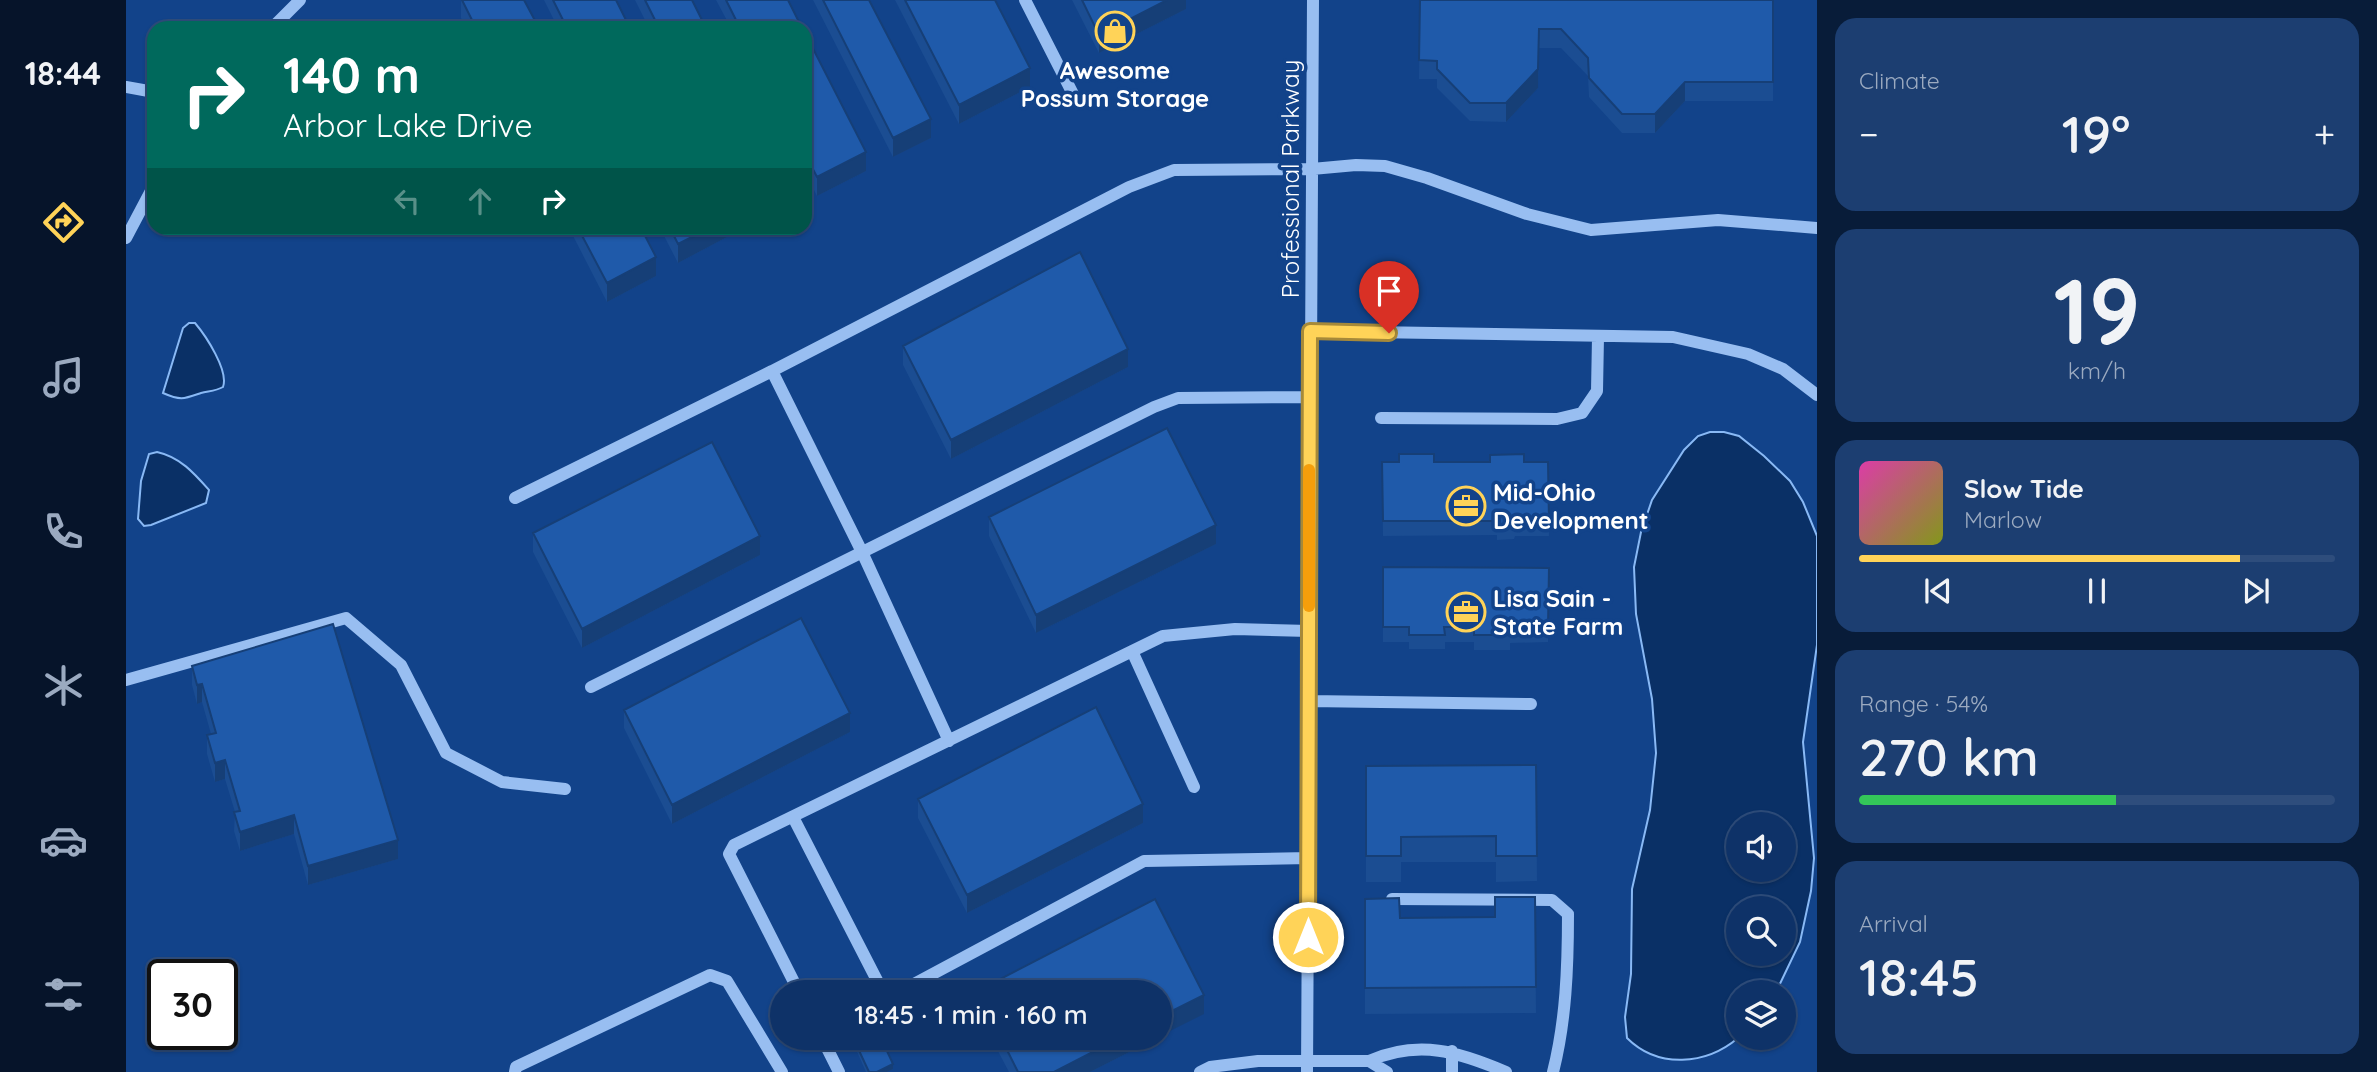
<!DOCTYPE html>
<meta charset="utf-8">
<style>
:root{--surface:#0e3268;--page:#1c3e71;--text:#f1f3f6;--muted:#9baac0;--line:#2e4d7c;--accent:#ffd358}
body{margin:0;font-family:Quicksand,sans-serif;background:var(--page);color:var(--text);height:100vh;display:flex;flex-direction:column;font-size:26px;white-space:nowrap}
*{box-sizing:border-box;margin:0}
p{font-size:23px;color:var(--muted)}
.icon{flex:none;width:38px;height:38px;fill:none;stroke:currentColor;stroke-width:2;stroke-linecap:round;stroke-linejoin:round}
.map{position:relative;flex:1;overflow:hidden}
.details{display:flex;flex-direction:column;gap:18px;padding:18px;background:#081c39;width:560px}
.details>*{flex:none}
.top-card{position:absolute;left:21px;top:21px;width:665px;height:214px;border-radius:21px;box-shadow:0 2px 5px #0004,0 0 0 2px var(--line);background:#00695c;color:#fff;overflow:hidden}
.buttons{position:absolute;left:1600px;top:812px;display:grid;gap:14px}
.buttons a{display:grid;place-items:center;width:70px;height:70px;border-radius:50%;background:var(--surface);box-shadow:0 2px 5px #0004,0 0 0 2px var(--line);font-size:35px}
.speed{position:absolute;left:21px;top:959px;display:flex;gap:14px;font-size:35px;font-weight:700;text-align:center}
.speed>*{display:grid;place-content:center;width:91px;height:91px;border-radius:50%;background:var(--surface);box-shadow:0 2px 5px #0004,0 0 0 2px var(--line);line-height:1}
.speed .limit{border:4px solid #111;border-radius:10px;background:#fff;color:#111}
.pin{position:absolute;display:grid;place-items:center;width:60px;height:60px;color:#fff;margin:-72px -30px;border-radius:50% 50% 50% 0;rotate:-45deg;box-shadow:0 0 7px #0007}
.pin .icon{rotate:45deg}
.me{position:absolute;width:77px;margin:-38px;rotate:0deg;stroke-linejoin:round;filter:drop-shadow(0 0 5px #0008)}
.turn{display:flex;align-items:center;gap:24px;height:147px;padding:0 21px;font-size:32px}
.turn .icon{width:91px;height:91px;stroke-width:2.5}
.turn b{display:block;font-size:49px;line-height:60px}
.lanes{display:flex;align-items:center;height:66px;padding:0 21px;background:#0003;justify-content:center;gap:35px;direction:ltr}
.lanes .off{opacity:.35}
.big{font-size:52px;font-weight:600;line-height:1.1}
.details .widget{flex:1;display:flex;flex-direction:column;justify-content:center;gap:10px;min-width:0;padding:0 24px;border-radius:21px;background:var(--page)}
.details .dial{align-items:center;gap:0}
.dial b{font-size:91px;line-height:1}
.song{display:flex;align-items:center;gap:21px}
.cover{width:84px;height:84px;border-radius:10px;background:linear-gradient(135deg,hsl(320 70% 55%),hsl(70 70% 35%))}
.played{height:7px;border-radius:4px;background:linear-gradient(90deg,var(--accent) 80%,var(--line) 80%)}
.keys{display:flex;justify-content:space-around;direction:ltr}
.heat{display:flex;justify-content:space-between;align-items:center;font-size:38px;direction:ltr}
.charge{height:10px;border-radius:5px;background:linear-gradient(90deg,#34c759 54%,var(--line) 0)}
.trip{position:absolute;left:644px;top:980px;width:402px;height:70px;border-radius:35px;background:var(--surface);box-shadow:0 2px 5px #0004,0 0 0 2px var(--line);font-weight:600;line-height:70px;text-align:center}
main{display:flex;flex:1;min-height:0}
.dock{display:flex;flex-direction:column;width:126px;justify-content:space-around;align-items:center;background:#06142a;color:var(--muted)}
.dock .icon{width:49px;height:49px}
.dock .on{color:var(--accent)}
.dock b{font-size:32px;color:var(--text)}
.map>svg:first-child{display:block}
.water{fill:#0a3066;stroke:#89b9f5;stroke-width:2;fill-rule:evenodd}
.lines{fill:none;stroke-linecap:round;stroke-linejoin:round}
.minor{stroke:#98bef1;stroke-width:12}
.wall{fill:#1b4d92}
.shaded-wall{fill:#163f77}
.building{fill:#1f5aaa;stroke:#163f77;stroke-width:2}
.route-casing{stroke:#a68939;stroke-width:18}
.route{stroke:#ffd358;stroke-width:12}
.slow{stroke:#f59e0b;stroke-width:12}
.labels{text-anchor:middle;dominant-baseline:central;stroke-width:7;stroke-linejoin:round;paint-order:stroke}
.poi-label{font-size:24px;font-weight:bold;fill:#fff;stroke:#12438a;text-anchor:start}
.street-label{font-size:24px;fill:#fff;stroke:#12438a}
</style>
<main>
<nav class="dock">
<b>18:44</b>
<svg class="icon on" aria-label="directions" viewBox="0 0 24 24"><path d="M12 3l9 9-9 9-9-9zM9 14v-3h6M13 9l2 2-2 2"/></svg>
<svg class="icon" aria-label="music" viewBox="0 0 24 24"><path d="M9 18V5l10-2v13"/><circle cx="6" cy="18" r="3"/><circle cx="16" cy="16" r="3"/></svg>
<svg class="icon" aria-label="phone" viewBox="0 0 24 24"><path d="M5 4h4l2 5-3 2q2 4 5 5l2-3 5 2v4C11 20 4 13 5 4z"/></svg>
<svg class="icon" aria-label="climate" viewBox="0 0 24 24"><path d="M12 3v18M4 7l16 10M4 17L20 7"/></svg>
<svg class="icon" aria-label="car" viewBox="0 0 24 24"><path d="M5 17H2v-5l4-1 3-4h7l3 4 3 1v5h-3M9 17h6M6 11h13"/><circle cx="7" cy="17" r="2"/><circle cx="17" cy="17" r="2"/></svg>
<svg class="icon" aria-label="filters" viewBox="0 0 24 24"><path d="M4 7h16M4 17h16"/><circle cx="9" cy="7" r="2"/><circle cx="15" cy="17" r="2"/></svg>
</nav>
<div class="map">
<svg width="1691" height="1072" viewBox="0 0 1691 1072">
<rect width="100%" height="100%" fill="#12438a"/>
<path class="water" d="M63,323H69C80,336 103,371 97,387C90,391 83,391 75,393C58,399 55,401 37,393L57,328Z
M1584,432H1598L1613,436L1638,456L1664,481L1677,502L1691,536V645L1677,742L1688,858L1685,891L1674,942L1650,992H1612V1038C1580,1065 1532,1069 1501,1038L1499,1017L1505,974L1506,889L1524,810L1530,753L1526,699L1510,614L1508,567L1515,532L1526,500L1558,450L1572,436ZM1612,824H1657V870H1612ZM1612,908H1657V954H1612Z
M31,452C54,457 68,473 83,490L80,503L25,525L18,526L12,519L15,481L23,454Z"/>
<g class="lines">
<path class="minor" d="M899,0L947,94
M146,28L174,0
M0,87L28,92
M0,238L28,185
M1184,331L1547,337L1622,354L1657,369L1691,395
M1255,418L1431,419L1456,413L1471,391L1472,337
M389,498L646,371
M1006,651L1068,787
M0,680L220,618L275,665L320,753L376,782L439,789
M465,687L1028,407L1052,398L1184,397
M1183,701L1405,704
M823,741L736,552L646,371L1003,187L1048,170L1186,169L1230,165L1259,166L1301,178L1401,214L1465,230L1592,220L1691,228
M667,817L757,992
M1266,899L1426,900L1442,914C1442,967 1440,1021 1427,1072
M673,992L603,854L608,845L1037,636L1109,629L1183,631
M773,992L1018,861L1183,858
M696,1038L713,1072
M1243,1061L1261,1072
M389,1072L390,1067L584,975L601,981L656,1072
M1074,1072L1084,1067L1132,1061H1243C1293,1039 1333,1052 1380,1072
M1181,1072L1187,0
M1326,1072V1051"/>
</g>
<path class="wall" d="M335,0L413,28H340L335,18Z
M418,0H490L504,28H432Z
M509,0H566L580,28H523Z
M590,0H662L676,28H605Z
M687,0H743L805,138L767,157Z
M769,0H869L904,87L833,124Z
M946,0H1060V9L973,53Z
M1294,0H1647V101H1559L1529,133H1496L1463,97L1462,76L1435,48H1413L1412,88L1380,122L1344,121L1311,88V79H1293Z
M679,33L740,171L691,196L679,172Z
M443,228H515L530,276L481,302Z
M534,228H601V237L552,263Z
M777,346L1002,367L825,459L777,365Z
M1256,462H1422L1423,536H1389L1388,539L1371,540V535L1257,536Z
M863,517L1090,544L910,633L863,536Z
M407,533L634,555L456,648L407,552Z
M1257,567L1423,568L1422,642L1384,643V650H1348V642H1319V649H1283V642H1257Z
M66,666L272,859L182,885L168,834L114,851L108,831L109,812L99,779L89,782L81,754V735L85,734L76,702L71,704L66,685Z
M498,710L724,732L546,824L498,728Z
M1410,765L1411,881L1370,882V862H1275V882H1240V766Z
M792,799L1017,823L841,913L792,818Z
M1409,897L1410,1013L1239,1014V899L1274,918L1369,917Z
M865,1038H1031L964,1072H883Z
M729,1042L767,1069L761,1072H740L729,1047Z"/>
<path class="shaded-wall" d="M1041,0H1060V9L973,53V35Z
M1413,29L1412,88L1380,122V103Z
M904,68V87L833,124V105Z
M1559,82V101L1529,133V114Z
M805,119V138L767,157V138Z
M740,152V171L691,196V177Z
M584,228H601V237L552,263V244Z
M530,257V276L481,302V283Z
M1002,349V367L825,459V440Z
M1090,525V544L910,633V615Z
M634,536V555L456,648V629Z
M76,684V702L71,704V685Z
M724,713V732L546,824V805Z
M99,760V779L89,782V763Z
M1017,804V823L841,913V895Z
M168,815V834L114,851V832Z
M272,840V859L182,885V866Z
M1078,995V1014L1034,1036V1017Z
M994,1038H1031L964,1072H928Z
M767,1064V1069L761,1072H751Z"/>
<path class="building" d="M336,0H398L413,28H350Z
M427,0H490L504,28H441Z
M519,0H566L580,28H533Z
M600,0H662L676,28H614Z
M697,0H743L805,119L767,138Z
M779,0H869L904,68L833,105Z
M956,0H1041L973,35Z
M1294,0H1647V82H1559L1529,114H1496L1463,78L1462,58L1435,29H1413L1412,69L1380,103H1344L1311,69V61L1293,60Z
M679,33L740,152L691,177L679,154Z
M452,228H515L530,257L481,283Z
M544,228H584L552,244Z
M954,252L1002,349L825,440L777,346Z
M1041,428L1090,525L910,615L863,517Z
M586,442L634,536L456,629L407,533Z
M1273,454H1308V462H1364V455L1398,454V462H1422L1423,521H1389L1388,525H1371V521H1257L1256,462H1273Z
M1257,567L1423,568L1422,628H1384V635H1348V627H1318L1319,635H1283V627H1257Z
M675,618L724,713L546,805L498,710Z
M207,624L272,840L182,866L168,815L114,832L108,812L114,811L99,760L89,763L81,735L90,733L76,684L71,685L66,666Z
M970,707L1017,804L841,895L792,799Z
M1410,765L1411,856H1370V836L1275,837V856H1240V766Z
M1369,897H1409L1410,987L1239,988V899L1273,898L1274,918L1369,917Z
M1029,899L1078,995L1034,1017V992H852L851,991Z
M737,1038H755L767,1064L751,1072H743L729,1042Z
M875,1038H994L928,1072H892Z"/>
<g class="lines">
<defs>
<path id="route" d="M1182,937L1184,331L1263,333"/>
</defs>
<use href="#route" class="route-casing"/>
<use href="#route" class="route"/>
<path class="slow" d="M1183,606V470"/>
</g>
<defs>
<symbol id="shop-ring" viewBox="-11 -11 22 22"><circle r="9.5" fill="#12438a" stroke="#ffd358" stroke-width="1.5"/><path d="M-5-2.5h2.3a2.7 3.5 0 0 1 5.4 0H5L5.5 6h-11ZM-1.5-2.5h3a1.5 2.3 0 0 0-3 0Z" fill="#ffd358"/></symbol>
<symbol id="office-ring" viewBox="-11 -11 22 22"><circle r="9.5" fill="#12438a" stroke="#ffd358" stroke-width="1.5"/><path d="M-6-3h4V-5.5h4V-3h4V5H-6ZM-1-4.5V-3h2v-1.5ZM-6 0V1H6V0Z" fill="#ffd358"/></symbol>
</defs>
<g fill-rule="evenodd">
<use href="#shop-ring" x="967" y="9" width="44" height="44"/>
<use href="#office-ring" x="1318" y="484" width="44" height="44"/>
<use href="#office-ring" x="1318" y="590" width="44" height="44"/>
</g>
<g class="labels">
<g class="poi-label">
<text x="989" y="70" text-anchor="middle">Awesome<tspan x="989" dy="28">Possum Storage</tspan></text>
<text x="1367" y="492">Mid-Ohio<tspan x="1367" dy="28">Development</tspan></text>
<text x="1367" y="598">Lisa Sain -<tspan x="1367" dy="28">State Farm</tspan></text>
</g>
<g class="street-label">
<text transform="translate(1164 179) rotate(-90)">Professional Parkway</text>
</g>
</g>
</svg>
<div class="buttons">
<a><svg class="icon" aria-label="sound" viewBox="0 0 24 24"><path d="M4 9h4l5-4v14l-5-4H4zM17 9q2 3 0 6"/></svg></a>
<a><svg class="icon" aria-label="search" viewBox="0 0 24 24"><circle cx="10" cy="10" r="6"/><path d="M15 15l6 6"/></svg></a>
<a><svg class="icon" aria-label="layers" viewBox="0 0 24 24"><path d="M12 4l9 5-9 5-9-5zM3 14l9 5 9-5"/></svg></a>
</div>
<div class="speed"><div class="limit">30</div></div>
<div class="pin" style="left:1263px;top:333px;background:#d93025"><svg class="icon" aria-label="arrive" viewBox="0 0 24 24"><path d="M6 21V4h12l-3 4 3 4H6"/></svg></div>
<svg class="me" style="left:1182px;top:937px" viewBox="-20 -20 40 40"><circle r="17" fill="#ffd358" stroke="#fff" stroke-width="3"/><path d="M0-11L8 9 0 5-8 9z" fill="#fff"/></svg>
<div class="trip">18:45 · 1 min · 160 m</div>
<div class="top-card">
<div class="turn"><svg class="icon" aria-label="right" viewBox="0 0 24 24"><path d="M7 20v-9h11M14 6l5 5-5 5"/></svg><div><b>140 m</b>Arbor Lake Drive</div></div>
<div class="lanes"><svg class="icon off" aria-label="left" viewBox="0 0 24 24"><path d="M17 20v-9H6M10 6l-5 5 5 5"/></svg><svg class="icon off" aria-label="ahead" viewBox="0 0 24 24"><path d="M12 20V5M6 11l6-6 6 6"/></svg><svg class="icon" aria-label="right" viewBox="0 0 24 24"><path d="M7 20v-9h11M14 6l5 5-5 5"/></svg></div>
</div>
</div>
<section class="details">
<div class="widget"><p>Climate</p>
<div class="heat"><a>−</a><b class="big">19°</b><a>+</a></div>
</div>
<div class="widget dial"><b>19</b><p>km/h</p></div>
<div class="widget">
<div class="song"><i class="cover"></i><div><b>Slow Tide</b><p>Marlow</p></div></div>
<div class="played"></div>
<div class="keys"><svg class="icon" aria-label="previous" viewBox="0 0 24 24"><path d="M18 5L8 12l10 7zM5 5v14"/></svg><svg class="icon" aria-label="pause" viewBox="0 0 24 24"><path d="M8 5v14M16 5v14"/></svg><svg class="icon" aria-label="next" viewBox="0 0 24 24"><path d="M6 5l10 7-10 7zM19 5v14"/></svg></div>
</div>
<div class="widget"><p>Range · 54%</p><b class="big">270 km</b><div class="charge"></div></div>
<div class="widget"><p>Arrival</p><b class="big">18:45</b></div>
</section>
</main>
